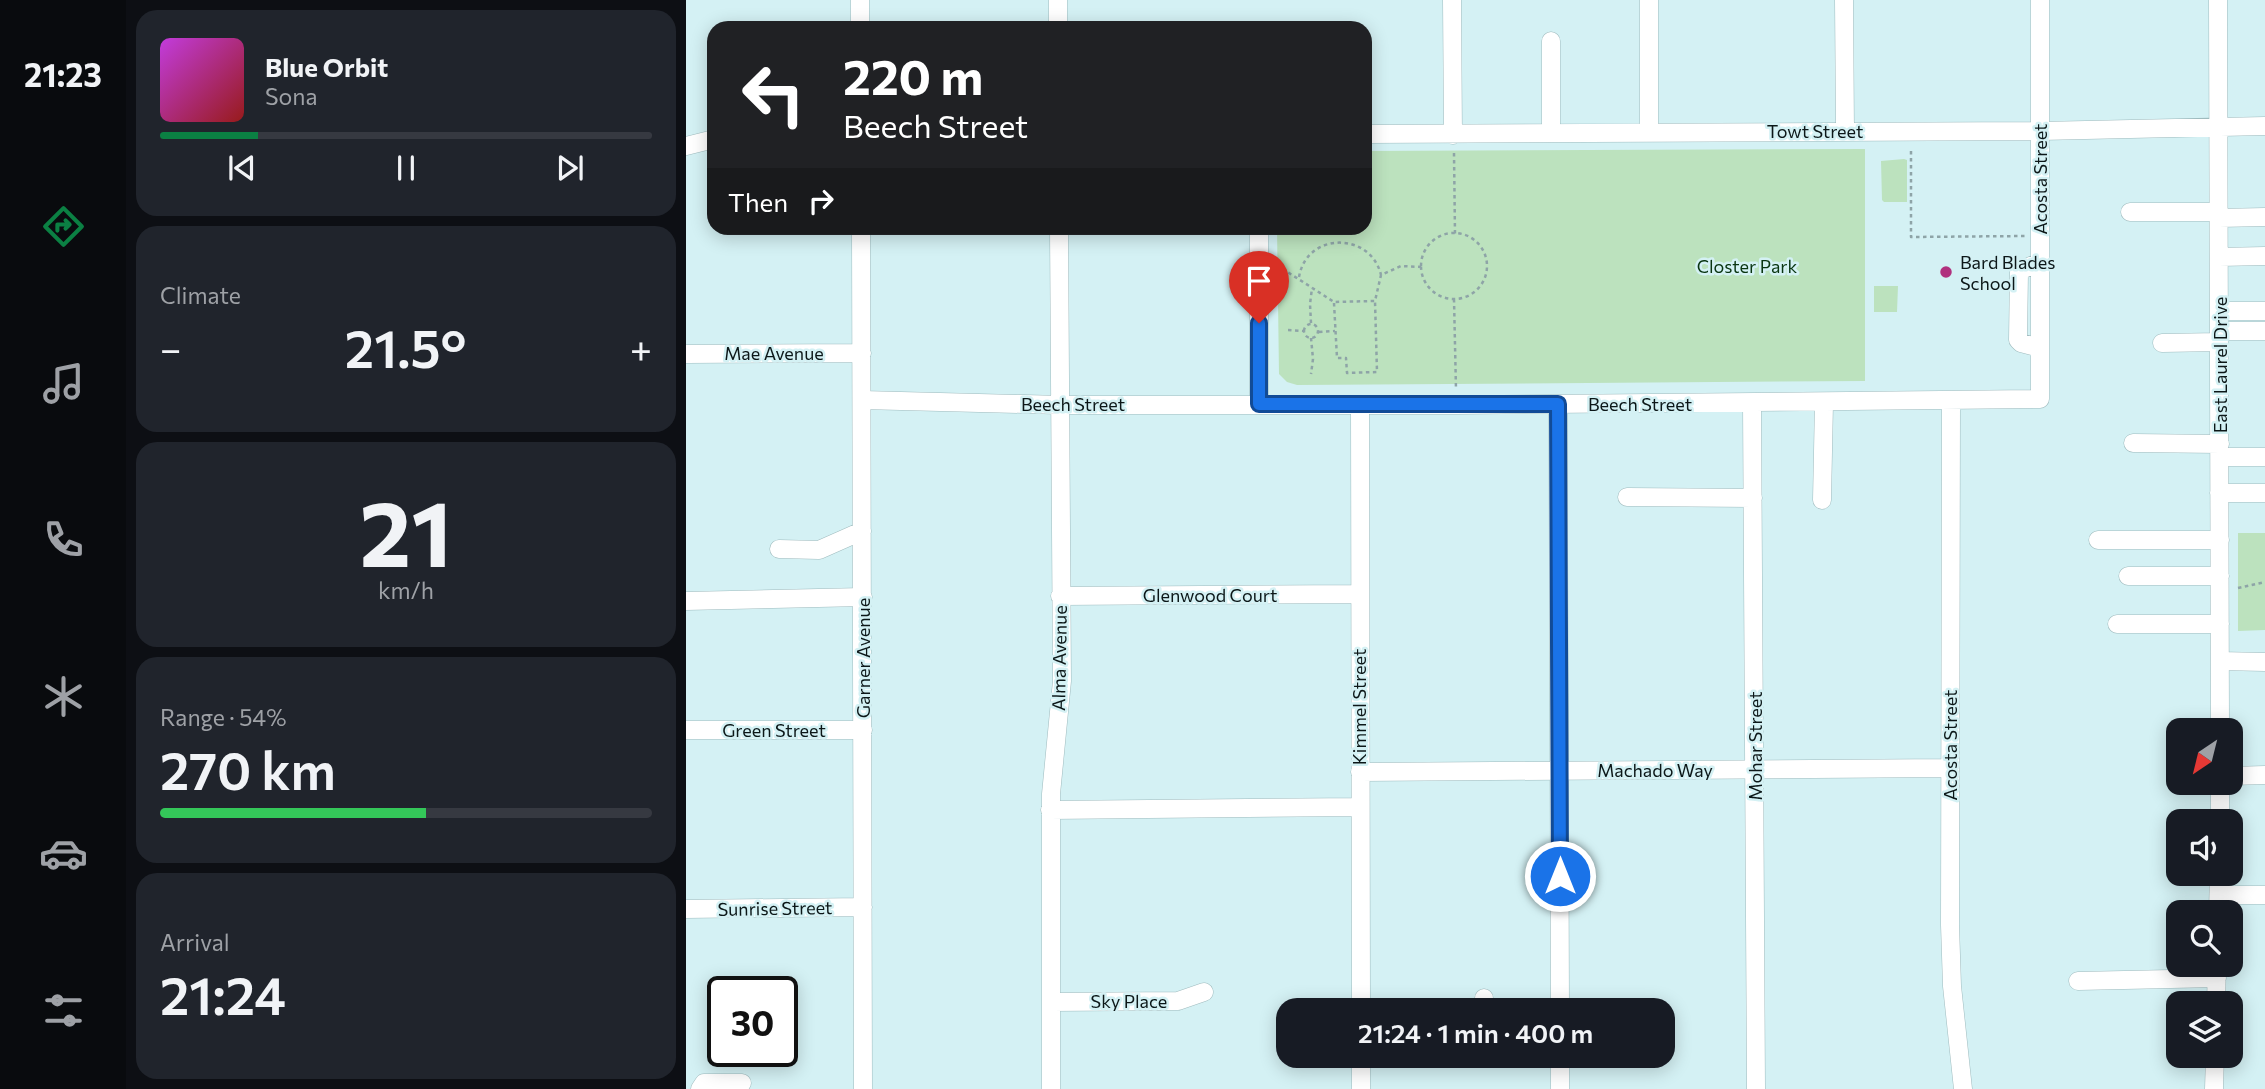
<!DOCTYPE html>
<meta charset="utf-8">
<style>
:root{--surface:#171b24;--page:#20242c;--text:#f1f3f6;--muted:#9ea1a6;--line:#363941;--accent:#0b8043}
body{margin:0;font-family:Commissioner,sans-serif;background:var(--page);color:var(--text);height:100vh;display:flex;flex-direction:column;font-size:26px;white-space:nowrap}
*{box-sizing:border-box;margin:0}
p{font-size:23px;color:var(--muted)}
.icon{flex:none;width:38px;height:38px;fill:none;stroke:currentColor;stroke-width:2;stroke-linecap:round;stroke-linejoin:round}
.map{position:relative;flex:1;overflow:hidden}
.details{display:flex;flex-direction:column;gap:10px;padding:10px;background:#0d0f14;width:560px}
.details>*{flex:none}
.top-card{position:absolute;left:21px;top:21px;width:665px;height:214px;border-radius:21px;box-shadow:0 4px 18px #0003;background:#202124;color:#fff;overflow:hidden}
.needle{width:46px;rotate:215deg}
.fabs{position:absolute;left:1480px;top:718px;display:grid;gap:14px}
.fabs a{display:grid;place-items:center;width:77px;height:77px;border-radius:14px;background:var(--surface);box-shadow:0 4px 18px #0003;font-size:35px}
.speed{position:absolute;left:21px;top:976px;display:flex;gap:14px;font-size:35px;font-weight:700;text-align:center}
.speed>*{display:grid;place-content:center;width:91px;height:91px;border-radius:50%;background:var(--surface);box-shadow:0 4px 18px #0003;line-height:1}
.speed .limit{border:4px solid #111;border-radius:10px;background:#fff;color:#111}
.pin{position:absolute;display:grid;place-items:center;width:60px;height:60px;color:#fff;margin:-72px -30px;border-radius:50% 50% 50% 0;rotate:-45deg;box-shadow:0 0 7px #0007}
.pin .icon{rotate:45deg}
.me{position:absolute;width:77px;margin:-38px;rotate:0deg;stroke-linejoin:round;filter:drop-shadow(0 0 5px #0008)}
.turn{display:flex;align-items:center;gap:24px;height:147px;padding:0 21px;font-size:32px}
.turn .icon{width:91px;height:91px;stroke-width:2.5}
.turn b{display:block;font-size:49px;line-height:60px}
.then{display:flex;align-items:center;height:66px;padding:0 21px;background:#0003;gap:14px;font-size:26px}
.big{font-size:52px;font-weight:600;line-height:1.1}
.details .tile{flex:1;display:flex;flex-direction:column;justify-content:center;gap:10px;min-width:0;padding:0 24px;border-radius:21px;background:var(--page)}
.details .dial{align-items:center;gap:0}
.dial b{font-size:91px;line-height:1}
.song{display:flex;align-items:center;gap:21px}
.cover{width:84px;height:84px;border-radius:10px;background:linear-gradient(135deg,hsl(290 70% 55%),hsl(0 70% 35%))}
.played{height:7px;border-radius:4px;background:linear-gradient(90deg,var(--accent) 20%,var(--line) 20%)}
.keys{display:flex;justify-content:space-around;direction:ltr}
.heat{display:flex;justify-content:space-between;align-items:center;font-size:38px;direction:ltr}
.charge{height:10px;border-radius:5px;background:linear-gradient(90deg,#34c759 54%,var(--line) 0)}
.trip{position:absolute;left:590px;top:998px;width:399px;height:70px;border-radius:21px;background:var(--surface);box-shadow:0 4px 18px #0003;font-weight:600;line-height:70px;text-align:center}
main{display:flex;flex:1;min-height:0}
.dock{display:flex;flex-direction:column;width:126px;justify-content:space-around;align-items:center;background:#090b0e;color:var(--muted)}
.dock .icon{width:49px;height:49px}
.dock .selected{color:var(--accent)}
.dock b{font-size:32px;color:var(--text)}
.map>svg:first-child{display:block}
.green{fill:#bce2be}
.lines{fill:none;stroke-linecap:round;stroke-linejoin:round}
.minor-casing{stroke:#9fbbbe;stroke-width:19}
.path{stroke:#8ea4a7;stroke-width:2.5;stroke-dasharray:3.5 3.5;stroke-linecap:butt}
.minor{stroke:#fff;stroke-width:18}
.route-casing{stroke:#114b97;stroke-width:18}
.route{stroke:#1a73e8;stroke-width:12}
.poi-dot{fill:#b0317e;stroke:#d4f1f4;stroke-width:2.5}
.labels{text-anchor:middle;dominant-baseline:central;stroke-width:5;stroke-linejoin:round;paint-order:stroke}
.street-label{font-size:18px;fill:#0c1718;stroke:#d4f1f4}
.poi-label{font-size:18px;fill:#0c1718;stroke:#d4f1f4;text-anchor:start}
.park-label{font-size:18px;fill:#093511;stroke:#d4f1f4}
</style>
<main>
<nav class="dock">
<b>21:23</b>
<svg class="icon selected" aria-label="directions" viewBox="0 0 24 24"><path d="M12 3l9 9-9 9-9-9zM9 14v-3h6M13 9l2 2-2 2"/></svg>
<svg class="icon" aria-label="music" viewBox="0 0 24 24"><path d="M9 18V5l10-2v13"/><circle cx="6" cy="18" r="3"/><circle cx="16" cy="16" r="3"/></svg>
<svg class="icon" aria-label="phone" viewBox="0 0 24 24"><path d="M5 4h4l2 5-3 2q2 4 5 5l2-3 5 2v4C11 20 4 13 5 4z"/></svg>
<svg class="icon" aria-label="climate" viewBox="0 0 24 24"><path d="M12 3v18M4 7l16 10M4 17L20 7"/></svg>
<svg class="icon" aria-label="car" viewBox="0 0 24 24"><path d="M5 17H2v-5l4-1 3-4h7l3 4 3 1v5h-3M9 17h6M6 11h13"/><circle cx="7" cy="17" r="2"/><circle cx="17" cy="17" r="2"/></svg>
<svg class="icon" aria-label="filters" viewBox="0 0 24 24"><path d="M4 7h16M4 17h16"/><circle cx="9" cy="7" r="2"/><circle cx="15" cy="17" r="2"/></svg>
</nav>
<section class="details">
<div class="tile">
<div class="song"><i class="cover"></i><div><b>Blue Orbit</b><p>Sona</p></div></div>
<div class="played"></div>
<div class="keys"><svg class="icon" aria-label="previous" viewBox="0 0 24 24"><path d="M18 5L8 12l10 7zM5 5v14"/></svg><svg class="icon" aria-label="pause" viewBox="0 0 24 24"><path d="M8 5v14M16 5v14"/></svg><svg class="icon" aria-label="next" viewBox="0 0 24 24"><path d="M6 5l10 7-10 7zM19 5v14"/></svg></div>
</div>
<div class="tile"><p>Climate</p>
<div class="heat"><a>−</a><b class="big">21.5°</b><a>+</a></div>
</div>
<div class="tile dial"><b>21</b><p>km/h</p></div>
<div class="tile"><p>Range · 54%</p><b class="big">270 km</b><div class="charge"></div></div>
<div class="tile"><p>Arrival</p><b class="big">21:24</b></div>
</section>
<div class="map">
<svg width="1579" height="1089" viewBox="0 0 1579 1089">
<rect width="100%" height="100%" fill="#d4f1f4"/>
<path class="green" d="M1179,149V381L611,385L601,382L593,374L591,228H679V151Z
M1218,159L1221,160V202H1198L1196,200L1195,161Z
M1188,286H1212L1211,312H1188Z
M1552,533H1579V630L1552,631Z"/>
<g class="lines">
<defs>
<path id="minor" d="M174,0V28
M372,0V28
M766,0L767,135
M963,0V132
M1158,0L1159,131
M1532,0L1534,730
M865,41V133
M679,134L1355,131L1579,126
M0,146L28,139
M1444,212H1533
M1533,218L1579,217
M175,228L177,1089
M1533,257L1579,256
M1533,311H1579
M1534,331H1579
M1476,343L1533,342
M1354,348L1335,343L1332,340L1333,271L1354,262
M0,354L176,353
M176,400L375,405H770L1354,399V0
M1265,401L1264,925L1266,986L1277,1089
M1066,403L1070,1089
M573,404V228
M872,404L874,1010
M674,405L675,1010
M1447,443L1534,444
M1534,457H1579
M1533,493H1579
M941,497L1067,498
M1136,500L1138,403
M1412,540H1534
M93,549L133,550L176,531
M1442,576H1534
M374,596L673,594
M0,601L177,597
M1431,624H1534
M1534,661L1579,662
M0,730H177
M674,772L1264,768
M1545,776L1579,775
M364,810L673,807
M1534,821V782
M1533,895H1579
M0,909L177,907
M1532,912L1533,873
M1392,981L1531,978
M798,998V1010
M366,1002L492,1001L518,992
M1530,1003L1531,964
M675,1055V1089
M14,1089L18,1083H56
M365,1089V794L376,681L373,228
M874,1089V1055
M1528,1089L1529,1055"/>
</defs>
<use href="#minor" class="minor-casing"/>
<path class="path" d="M1225,151V237L1339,236
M768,153L769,234
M735 266a33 33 0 1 1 66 0a33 33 0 1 1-66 0Z
M589,269L600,271L648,302L689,301L695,275L715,266L735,267
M613,277C621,231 685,232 695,275
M768,299L770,390
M648,303L651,358H660L661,373L691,372L689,301
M625,323L624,304L626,288
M618 331a7 7 0 1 1 14 0a7 7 0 1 1-14 0Z
M602,330L618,331
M633,332L649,331
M625,338L627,359L625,374
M1552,588L1579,582"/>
<use href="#minor" class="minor"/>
</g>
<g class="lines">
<defs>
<path id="route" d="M573,323V404H872L874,876"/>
</defs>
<use href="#route" class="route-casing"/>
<use href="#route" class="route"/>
</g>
<circle class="poi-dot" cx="1260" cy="272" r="7"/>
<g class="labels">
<g class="street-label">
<text x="1129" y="131">Towt Street</text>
<text transform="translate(1354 179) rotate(-90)">Acosta Street</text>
<text x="88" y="353">Mae Avenue</text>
<text transform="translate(1534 365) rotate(-90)">East Laurel Drive</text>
<text x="387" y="404">Beech Street</text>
<text x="954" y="404">Beech Street</text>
<text x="524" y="595">Glenwood Court</text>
<text transform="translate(177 658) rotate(-90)">Garner Avenue</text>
<text transform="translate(373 658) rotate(-89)">Alma Avenue</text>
<text transform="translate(673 707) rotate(-90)">Kimmel Street</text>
<text x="88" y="730">Green Street</text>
<text transform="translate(1264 745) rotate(-90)">Acosta Street</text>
<text transform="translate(1069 746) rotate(-90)">Mohar Street</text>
<text x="969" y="770">Machado Way</text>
<text transform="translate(89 908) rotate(-1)">Sunrise Street</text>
<text x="443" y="1001">Sky Place</text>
</g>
<g class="poi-label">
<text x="1274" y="262">Bard Blades<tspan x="1274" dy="21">School</tspan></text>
</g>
<g class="park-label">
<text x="1061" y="266">Closter Park</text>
</g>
</g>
</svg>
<div class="fabs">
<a><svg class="needle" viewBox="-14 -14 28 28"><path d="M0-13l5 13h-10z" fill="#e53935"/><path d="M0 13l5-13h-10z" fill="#9ea1a6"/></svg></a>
<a><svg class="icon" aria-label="sound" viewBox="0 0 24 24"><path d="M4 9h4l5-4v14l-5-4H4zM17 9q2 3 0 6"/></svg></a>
<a><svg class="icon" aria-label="search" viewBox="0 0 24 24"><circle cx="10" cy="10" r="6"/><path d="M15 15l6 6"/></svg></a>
<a><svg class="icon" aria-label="layers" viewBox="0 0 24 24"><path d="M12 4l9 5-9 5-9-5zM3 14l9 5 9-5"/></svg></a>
</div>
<div class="speed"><div class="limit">30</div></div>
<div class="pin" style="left:573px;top:323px;background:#d93025"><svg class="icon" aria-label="arrive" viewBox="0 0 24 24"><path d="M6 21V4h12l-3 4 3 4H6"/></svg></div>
<svg class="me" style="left:874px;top:876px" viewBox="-20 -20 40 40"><circle r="17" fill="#1a73e8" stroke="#fff" stroke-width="3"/><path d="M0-11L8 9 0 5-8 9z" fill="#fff"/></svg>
<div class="trip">21:24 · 1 min · 400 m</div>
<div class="top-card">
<div class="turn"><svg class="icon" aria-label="left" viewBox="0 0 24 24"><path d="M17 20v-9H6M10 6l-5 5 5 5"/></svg><div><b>220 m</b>Beech Street</div></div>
<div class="then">Then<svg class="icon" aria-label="right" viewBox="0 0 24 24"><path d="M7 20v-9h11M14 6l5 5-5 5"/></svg></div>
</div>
</div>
</main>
